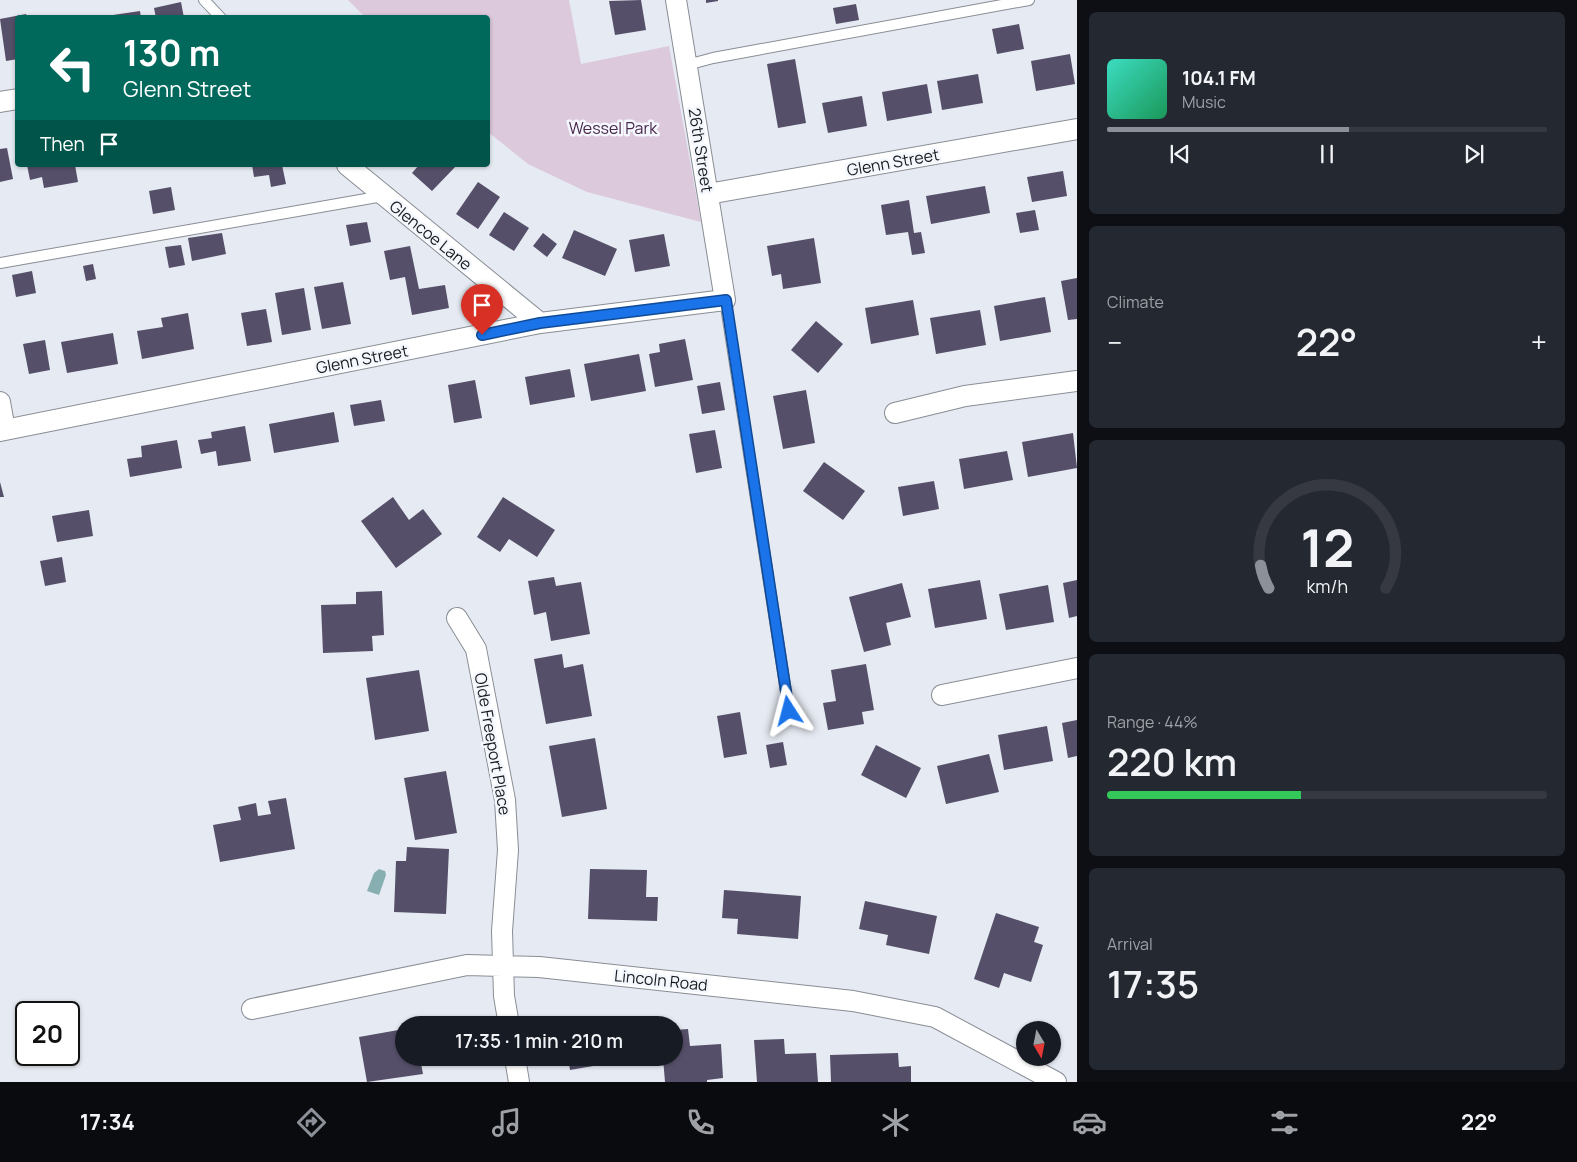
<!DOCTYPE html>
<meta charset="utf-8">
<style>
:root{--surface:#171b24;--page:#242831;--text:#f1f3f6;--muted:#9ea1a6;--line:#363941;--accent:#8c9099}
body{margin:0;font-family:Manrope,sans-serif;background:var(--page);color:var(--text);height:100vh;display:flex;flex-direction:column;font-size:19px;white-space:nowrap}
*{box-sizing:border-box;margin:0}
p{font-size:16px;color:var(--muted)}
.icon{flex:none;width:28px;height:28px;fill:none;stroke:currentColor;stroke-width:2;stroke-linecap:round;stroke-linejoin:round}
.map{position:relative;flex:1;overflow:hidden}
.sheet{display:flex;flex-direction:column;gap:12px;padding:12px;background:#0d0f14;width:500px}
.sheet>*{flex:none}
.guide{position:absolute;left:15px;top:15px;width:475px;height:152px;border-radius:5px;box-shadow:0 1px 4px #0004;background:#00695c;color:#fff;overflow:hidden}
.needle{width:32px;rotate:170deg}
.buttons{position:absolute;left:1016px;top:1021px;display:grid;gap:10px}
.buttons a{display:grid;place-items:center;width:45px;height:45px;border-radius:50%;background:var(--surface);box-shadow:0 1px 4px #0004;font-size:25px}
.speed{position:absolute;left:15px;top:1001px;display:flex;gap:10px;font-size:25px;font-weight:700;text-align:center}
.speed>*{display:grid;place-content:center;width:65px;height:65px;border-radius:50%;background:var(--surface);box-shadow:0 1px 4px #0004;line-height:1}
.speed .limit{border:2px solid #111;border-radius:8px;background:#fff;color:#111}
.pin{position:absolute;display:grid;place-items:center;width:42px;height:42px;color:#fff;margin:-51px -21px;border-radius:50% 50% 50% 0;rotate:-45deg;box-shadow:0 0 5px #0007}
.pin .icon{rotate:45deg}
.me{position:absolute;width:55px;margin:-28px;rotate:351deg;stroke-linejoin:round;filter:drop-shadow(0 0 4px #0008)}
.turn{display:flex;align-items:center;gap:18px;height:105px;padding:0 25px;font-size:22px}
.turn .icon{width:65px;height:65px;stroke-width:2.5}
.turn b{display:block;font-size:35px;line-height:42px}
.then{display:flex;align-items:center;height:48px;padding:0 25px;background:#0003;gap:10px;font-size:19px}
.big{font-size:38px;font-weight:600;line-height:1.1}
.sheet .card{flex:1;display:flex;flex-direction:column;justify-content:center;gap:8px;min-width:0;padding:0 18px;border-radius:8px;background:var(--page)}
.sheet .dial{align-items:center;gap:0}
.dial svg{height:130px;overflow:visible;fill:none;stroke:var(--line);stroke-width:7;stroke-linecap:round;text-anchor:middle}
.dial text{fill:var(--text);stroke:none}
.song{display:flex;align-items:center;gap:15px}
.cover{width:60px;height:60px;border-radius:8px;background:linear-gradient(135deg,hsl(170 70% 55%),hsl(150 70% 35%))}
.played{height:5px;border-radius:2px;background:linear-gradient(90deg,var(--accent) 55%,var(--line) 55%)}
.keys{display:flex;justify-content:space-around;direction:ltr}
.heat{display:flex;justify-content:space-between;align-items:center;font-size:28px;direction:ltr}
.charge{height:8px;border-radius:4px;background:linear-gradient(90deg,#34c759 44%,var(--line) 0)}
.trip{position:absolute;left:395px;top:1016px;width:288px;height:50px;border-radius:25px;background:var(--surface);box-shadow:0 1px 4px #0004;font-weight:600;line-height:50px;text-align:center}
.menu{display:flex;height:80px;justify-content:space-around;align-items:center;background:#090b0e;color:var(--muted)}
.menu .icon{width:35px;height:35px}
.menu .current{color:var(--accent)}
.menu b{font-size:22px;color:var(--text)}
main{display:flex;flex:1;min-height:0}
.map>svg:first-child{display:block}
.green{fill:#dcc9dc}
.water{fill:#87afb2}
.building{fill:#554f69}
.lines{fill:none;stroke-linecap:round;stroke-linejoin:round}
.lane-casing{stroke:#898d94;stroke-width:12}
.street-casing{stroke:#898d94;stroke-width:22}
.lane{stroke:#fff;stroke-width:10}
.street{stroke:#fff;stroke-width:20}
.route-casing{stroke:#114b97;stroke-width:12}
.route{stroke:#1a73e8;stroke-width:9}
.labels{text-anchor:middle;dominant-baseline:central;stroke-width:5;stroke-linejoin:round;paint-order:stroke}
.park-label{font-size:16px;fill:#49274a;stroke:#f4f8fe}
.street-label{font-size:16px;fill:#181a1c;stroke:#f4f8fe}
</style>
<main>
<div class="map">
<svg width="1077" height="1082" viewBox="0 0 1077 1082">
<rect width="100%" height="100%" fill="#e6eaf2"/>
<path class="green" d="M348,0H569L581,64L669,46L701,222L587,192L528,164L488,132V18L365,17Z"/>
<path class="water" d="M379,869L385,871L386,875L379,895L367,891L374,873Z"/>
<path class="building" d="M641,0L646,30L615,35L609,1Z
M706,0H718V1L706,3Z
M181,2L184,18H156L154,8Z
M856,4L859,20L836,24L833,8Z
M140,11L141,18H113V15Z
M26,14L27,18H18V59L6,61L0,19Z
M1019,24L1024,49L997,54L992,29Z
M1070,54L1075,84L1036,91L1031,61Z
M795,59L806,123L778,128L767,64Z
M978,74L983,103L942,110L937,81Z
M927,84L932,113L887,121L882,92Z
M862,96L867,126L828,133L822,103Z
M7,148L13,179L0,182V149Z
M27,165H75L78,182L44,188L42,177L30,180Z
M252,165H282L286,184L271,187L269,175L254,177Z
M419,165H457L432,191L412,173Z
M1063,171L1067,196L1032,202L1027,177Z
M478,182L500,197L478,229L456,214Z
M985,186L990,213L931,224L926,196Z
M171,187L175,210L153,214L149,191Z
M909,200L914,233L921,232L925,253L912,255L908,232L886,235L881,205Z
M1035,210L1039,230L1020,233L1016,213Z
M504,212L529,228L514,251L489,235Z
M367,222L371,242L350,246L346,225Z
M574,230L617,249L605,276L562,258Z
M222,233L226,254L192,261L188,238Z
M543,233L557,244L547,257L533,246Z
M664,234L670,266L635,272L629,240Z
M814,238L821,283L783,289L781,274L772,276L767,246Z
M181,245L185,265L169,268L165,247Z
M410,246L419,289L445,285L449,308L412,315L405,277L390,280L384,251Z
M93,264L96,279L86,281L83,266Z
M32,271L36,293L16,297L12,275Z
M1077,278V319L1068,320L1061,281Z
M343,282L351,324L322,329L314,287Z
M304,288L311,330L282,335L275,293Z
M1045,297L1051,332L1000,341L994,306Z
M913,300L919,335L871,344L865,308Z
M266,309L272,342L247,346L241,313Z
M980,310L986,345L936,354L930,318Z
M188,313L194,349L142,359L137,331L163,327L161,318Z
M816,321L843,344L818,373L791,350Z
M113,333L118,364L67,373L61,342Z
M685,339L693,380L655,387L649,354L660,352L659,344Z
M45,340L50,370L29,374L23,344Z
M639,354L646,391L591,401L584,364Z
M570,369L575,397L530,405L525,377Z
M475,380L482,418L454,423L448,385Z
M720,382L725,410L702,414L697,386Z
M806,390L815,443L783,449L773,396Z
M381,400L385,421L354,426L350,405Z
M334,412L339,442L274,453L269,424Z
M245,426L251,461L218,466L216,451L201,454L198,440L212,438L211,432Z
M715,430L722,468L696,473L689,434Z
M1073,433L1077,468L1028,477L1022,442Z
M177,440L182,468L130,477L127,459L142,457L141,446Z
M1007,451L1013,480L964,489L959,459Z
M824,462L865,491L843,520L803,491Z
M934,481L939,509L903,516L898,487Z
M0,482L4,497H0Z
M393,497L409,520L423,509L442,534L396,568L361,521Z
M503,497L555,530L537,557L509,539L500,552L477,537Z
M89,510L93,536L57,542L52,516Z
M62,557L66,582L45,586L40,561Z
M554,577L556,586L581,582L590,634L551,641L546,612L534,615L528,581Z
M980,580L987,619L935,628L928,589Z
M1077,580V616L1069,618L1063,583Z
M902,583L911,617L886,623L891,645L864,652L849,597Z
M1048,585L1054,622L1006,630L999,594Z
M382,591L384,635L372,636L373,651L323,653L321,605L356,604V592Z
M562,654L564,668L583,664L592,716L546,724L534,659Z
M866,664L874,710L862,712L864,724L828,730L823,703L836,701L831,670Z
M419,670L429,731L375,740L366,678Z
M740,712L747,754L724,758L717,716Z
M1077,720V756L1068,758L1062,723Z
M1047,726L1053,761L1004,770L998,735Z
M595,738L607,809L562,817L549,746Z
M783,742L787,765L770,768L766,745Z
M876,745L921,768L906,798L861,775Z
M989,754L999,792L946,804L937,766Z
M446,771L457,833L415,840L404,778Z
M286,798L295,849L220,862L213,825L241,820L238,807L256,803L258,816L271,814L268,801Z
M407,847L449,849L446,914L394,912L396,861H406Z
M590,869L647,870L646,897H658L657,921L588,919Z
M724,890L801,896L798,939L737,934L738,919L722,918Z
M865,901L937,916L929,954L886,945L888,935L859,929Z
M996,913L1039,927L1034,942L1043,945L1031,982L1004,973L999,988L974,979Z
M590,1017L592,1025H562L561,1022Z
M404,1029V1058H420L423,1074L367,1082L359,1037Z
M688,1029L690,1046L721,1044L723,1078L707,1080V1082H665L663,1058H674V1030Z
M784,1039L785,1054L816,1053L818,1082H757L754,1040Z
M898,1053L899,1067L911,1066V1082H831L830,1055Z
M568,1058H628V1060L570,1070Z"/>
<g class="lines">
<defs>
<path id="lane" d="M204,0L221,18
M687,65L713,58L1029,0
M0,263L383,196
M725,300L789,711"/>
<path id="street" d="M0,102L18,99
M347,165L540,323
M708,194L1077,129
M0,402L5,430
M895,413L965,396L1077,381
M0,431L540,323L725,300L676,0
M457,618L476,649L505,800L508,850L502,931L504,996L509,1025
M942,695L1077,668
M252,1009L467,965L539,967L853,1001L935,1017L1056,1082
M515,1058L519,1082"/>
</defs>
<use href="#lane" class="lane-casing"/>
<use href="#street" class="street-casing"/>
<use href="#lane" class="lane"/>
<use href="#street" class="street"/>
</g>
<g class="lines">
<defs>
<path id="route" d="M482,335L540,323L726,300L789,711"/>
</defs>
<use href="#route" class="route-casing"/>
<use href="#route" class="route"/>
</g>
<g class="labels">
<g class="park-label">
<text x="613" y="128">Wessel Park</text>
</g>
<g class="street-label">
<text transform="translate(701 150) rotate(81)">26th Street</text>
<text transform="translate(893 162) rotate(-10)">Glenn Street</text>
<text transform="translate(431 235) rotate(39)">Glencoe Lane</text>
<text transform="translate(362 359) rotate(-11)">Glenn Street</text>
<text transform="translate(493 744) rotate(80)">Olde Freeport Place</text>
<text transform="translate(661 980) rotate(6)">Lincoln Road</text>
</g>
</g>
</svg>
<div class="buttons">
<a><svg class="needle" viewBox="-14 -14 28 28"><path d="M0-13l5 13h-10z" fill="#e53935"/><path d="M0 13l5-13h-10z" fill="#9ea1a6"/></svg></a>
</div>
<div class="speed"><div class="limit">20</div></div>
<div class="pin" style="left:482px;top:335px;background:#d93025"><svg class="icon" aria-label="arrive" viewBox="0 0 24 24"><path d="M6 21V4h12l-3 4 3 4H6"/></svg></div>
<svg class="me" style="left:789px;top:711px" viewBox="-20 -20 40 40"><path d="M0-17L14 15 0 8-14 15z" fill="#1a73e8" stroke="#fff" stroke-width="4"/></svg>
<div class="trip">17:35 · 1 min · 210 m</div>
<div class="guide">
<div class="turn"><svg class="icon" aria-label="left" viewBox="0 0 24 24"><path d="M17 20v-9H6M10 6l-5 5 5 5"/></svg><div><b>130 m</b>Glenn Street</div></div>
<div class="then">Then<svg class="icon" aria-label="arrive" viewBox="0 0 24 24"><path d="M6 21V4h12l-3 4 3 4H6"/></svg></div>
</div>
</div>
<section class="sheet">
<div class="card">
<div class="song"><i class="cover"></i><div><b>104.1 FM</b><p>Music</p></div></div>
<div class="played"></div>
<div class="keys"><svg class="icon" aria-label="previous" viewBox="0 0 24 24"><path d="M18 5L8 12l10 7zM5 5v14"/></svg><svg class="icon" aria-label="pause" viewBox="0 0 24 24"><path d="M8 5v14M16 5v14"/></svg><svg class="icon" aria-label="next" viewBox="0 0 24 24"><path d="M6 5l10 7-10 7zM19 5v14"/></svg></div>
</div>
<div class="card"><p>Climate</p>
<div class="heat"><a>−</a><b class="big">22°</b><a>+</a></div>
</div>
<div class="card dial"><svg viewBox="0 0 100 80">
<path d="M14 69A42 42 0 1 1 86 69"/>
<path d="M14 69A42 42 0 0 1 9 55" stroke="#8c9099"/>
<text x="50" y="56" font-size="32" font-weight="700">12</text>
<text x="50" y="72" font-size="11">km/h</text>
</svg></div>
<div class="card"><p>Range · 44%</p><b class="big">220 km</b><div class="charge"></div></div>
<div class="card"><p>Arrival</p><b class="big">17:35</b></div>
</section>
</main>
<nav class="menu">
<b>17:34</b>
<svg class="icon current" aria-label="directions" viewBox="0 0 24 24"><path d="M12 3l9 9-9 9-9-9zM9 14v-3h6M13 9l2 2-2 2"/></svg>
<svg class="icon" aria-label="music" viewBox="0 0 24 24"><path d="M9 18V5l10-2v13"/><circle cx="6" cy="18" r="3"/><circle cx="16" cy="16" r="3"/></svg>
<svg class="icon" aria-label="phone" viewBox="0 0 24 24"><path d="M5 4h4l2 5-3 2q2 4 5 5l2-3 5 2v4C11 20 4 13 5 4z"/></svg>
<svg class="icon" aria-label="climate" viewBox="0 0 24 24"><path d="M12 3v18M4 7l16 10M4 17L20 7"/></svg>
<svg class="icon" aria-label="car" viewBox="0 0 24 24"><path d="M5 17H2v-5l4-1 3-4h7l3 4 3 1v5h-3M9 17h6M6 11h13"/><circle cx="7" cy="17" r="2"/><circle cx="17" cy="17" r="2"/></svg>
<svg class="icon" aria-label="filters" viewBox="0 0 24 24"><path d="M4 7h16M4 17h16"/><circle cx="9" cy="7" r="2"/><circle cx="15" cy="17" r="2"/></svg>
<b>22°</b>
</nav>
